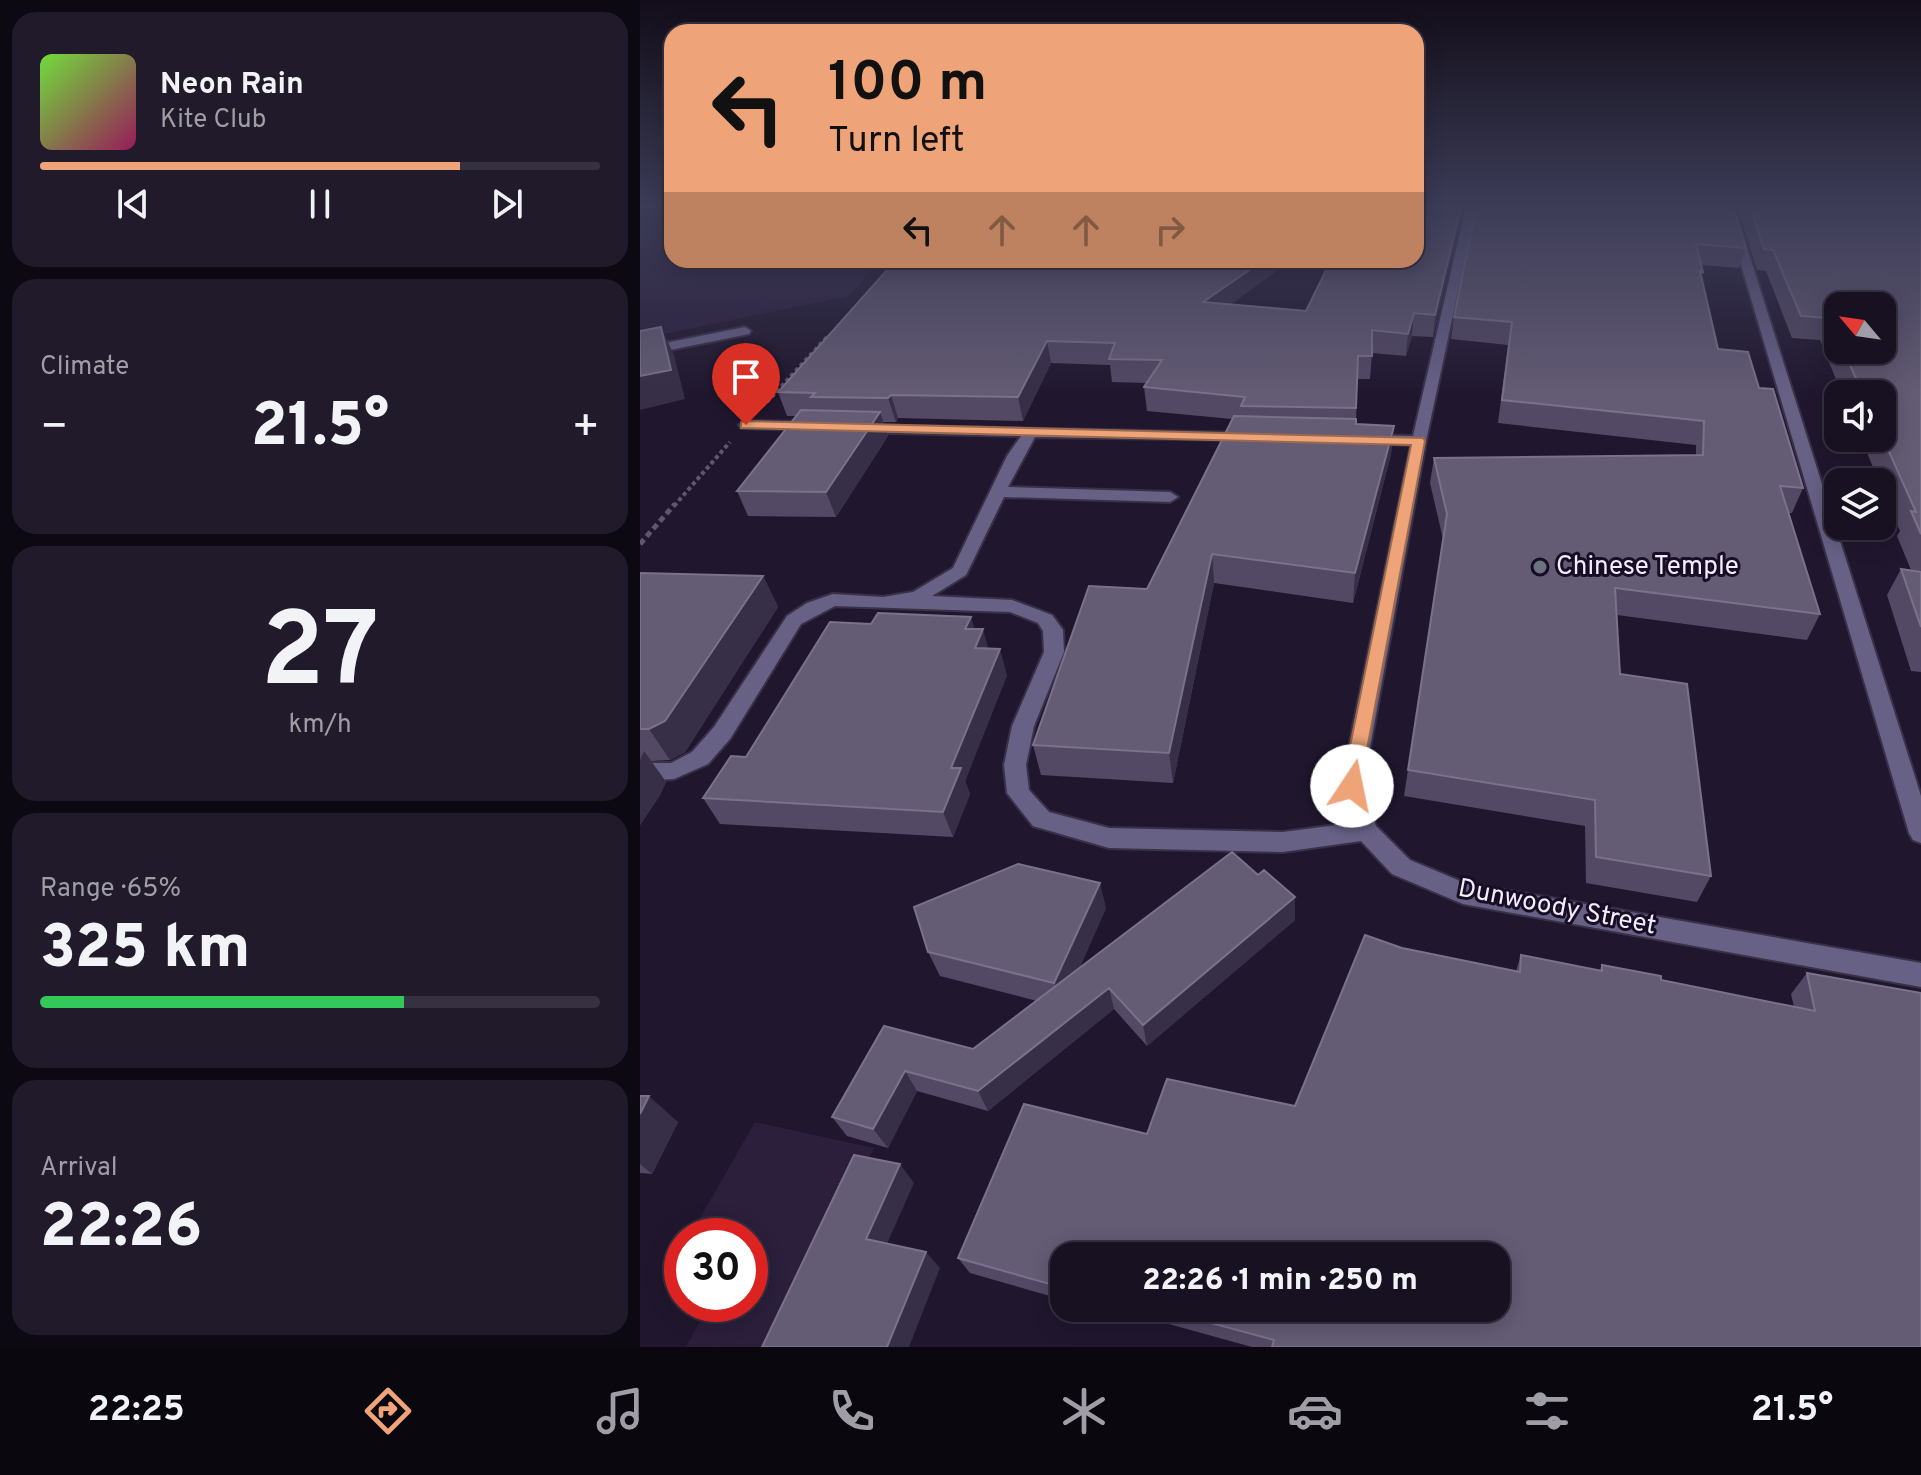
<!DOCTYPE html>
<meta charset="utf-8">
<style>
:root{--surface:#181122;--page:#211a2a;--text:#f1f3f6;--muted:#9f9da5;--line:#363140;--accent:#efa378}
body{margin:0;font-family:Overpass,sans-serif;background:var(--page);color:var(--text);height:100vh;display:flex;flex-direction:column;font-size:30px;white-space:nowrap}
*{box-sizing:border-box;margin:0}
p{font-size:26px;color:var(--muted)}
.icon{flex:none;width:44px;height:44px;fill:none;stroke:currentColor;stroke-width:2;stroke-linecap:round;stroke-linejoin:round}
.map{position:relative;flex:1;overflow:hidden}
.side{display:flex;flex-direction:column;gap:12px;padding:12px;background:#0d0913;width:640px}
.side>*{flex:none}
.banner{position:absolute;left:24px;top:24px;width:760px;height:244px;border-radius:24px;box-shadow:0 4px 20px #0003,0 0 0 2px var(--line);background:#efa378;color:#111;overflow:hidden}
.needle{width:52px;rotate:299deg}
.controls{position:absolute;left:1184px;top:292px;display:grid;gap:16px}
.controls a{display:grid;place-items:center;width:72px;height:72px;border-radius:16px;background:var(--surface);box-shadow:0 4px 20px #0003,0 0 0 2px var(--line);font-size:40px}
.speed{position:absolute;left:24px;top:1218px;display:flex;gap:16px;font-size:40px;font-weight:700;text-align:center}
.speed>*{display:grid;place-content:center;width:104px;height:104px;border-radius:50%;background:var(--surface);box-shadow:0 4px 20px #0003,0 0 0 2px var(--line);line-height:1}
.speed .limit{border:12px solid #d22;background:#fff;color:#111}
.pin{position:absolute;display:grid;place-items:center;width:68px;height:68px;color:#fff;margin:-82px -34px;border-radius:50% 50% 50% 0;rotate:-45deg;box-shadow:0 0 8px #0007}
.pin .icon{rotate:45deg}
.me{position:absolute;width:88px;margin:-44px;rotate:11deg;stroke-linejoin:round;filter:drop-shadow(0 0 6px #0008)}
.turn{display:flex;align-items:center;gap:28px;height:168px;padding:0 32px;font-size:36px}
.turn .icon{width:104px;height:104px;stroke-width:2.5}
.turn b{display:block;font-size:56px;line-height:68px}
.lanes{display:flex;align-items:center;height:76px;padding:0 32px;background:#0003;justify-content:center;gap:40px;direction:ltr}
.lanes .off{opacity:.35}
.big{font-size:60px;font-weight:800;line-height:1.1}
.side .widget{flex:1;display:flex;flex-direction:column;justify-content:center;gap:12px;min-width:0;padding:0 28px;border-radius:24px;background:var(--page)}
.side .dial{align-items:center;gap:0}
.dial b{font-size:104px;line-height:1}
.song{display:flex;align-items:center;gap:24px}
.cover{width:96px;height:96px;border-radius:12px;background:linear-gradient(135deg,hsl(100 70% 55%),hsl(330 70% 35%))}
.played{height:8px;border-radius:4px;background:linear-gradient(90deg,var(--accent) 75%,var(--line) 75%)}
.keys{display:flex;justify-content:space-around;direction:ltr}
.heat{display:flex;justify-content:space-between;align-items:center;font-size:44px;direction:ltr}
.charge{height:12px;border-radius:6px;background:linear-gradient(90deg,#34c759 65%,var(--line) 0)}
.trip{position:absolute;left:410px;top:1242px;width:460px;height:80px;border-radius:24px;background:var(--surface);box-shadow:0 4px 20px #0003,0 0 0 2px var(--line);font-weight:800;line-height:80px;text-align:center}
.menu{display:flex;height:128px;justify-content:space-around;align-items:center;background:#0a070e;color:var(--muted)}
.menu .icon{width:56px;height:56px}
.menu .selected{color:var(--accent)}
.menu b{font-size:36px;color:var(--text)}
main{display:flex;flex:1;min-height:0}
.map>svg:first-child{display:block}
.built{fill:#2b1f3c}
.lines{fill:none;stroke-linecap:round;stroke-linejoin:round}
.minor-casing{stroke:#393147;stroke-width:4}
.path-far2{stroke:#60576d;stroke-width:3;stroke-dasharray:3 2;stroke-linecap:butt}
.path-far1{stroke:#60576d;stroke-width:4;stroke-dasharray:4 3;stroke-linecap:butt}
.path{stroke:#60576d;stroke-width:5;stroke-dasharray:6 4;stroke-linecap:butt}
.minor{fill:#676186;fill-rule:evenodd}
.wall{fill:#534964;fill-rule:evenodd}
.shaded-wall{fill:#372e47}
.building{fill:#645b74;stroke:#7a728a;stroke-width:2}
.route{fill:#efa378;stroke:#9b6a4e;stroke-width:2}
.worship-dot{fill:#6b7280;stroke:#170d24;stroke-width:3}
.labels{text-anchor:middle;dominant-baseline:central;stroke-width:6;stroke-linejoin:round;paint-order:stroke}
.poi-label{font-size:26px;fill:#f2ecfd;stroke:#170d24;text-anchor:start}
.street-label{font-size:26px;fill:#f2ecfd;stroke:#170d24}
</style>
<main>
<section class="side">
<div class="widget">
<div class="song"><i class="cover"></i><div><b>Neon Rain</b><p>Kite Club</p></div></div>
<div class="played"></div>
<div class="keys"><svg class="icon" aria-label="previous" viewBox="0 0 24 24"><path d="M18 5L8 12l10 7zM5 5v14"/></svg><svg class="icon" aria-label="pause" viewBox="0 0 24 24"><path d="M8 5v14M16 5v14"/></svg><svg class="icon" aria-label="next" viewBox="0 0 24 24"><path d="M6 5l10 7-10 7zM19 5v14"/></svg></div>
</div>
<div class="widget"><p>Climate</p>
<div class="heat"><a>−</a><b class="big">21.5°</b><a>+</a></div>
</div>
<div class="widget dial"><b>27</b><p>km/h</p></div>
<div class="widget"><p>Range · 65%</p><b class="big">325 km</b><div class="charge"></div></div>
<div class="widget"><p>Arrival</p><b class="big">22:26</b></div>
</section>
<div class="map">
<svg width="1281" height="1347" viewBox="0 0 1281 1347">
<rect width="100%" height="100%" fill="#20172e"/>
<path class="built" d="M0,207H32V260H240L209,296L0,339Z
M115,1122L234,1148L139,1347H46L69,1304H110V1236H105L108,1231L59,1220Z"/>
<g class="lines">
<defs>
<path id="minor" d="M826,207H836L786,441L723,786L736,826L770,860L825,883L1281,963V987L823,904L752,874L721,841L643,852L469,848L393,826L367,793L364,765L372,726L404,652L403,631L398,623L370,612L195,606L161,624L90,739L68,764L34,779L0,781V763H31L52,752L74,727L147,616L167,603L193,594L243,597L273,592L313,568L367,456L381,436L218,432L211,428L213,425L610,433L617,437L615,440L395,437L368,487L530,492L538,497L530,502L364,497L326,575L292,596L372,600L412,615L423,630L424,652L394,726L386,765L389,790L409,812L469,828L643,832L712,823L701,786L771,445L725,443L718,439L725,435L773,436Z
M1084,207H1094L1281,796V843L1273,840L1269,833Z
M105,327L111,331L109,334L0,356V348Z
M106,421L174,422L181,426L174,430L101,428L99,425Z"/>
</defs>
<use href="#minor" class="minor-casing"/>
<path class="path-far2" d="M185,339L188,336"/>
<path class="path-far1" d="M127,402L187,337
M34,506L90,442"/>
<path class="path" d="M0,544L35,504"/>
<use href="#minor" class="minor"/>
</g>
<path class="wall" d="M823,207L793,337L772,336L766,356L732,353L730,379H717L716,424L754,426L751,454L713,603L574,583L533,783L401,775L393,745L507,589L592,419L507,411L504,387L507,383L472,382L470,365L411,363L383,421L258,418L256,422H243L248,436L196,517L108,516L97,491L156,416H147L138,392L591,305L666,311Z
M836,207L1106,248L1099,268L1061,265L1063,272L1061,276L1078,349L1119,388L1163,488L1152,513H1149L1180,614L1167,640L977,615L980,674L1071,876L1057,902L946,883L945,826L764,796L803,539L790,483L794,458L1056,455V445L858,423L868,345L811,339L814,317Z
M1097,207H1281V672L1271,671L1247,595L1261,569L1271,570L1257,536L1260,531L1242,489V482H1239L1221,438H1242V394H1202L1180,340L1152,338L1126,271L1117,270ZM1198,306L1242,350H1198Z
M0,573L123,576L138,607L45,752L30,760L11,761L26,782L20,795L0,825Z
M331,617L334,629L367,675L325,781L330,794L313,837L80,824L63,798L106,757L231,624Z
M618,875L655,897V920L507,1046L474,1009L348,1111L277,1091L248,1148L207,1136L192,1117L244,1026L333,1049L397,1001L300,976L288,952L466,908L439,969Z
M762,948L876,971L881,955L959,971L962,965L1021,980L1154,1007L1151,994L1167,973L1281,1347H612L471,1308H856L424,1256V1300L330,1273L318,1258L507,1134L655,1106Z
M0,1096L38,1122L12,1174L0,1173Z"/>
<path class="shaded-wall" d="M821,207H823L793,337L795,315Z
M624,260H652L564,324L563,302Z
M774,313L772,336L766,356L768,334Z
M21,327L34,355L45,399L0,410V376Z
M407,341L411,363L383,421L378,397Z
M251,395L258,418L256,422L248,398Z
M240,412L248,436L196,517L186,492Z
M754,426L751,454L713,603L715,573Z
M572,554L574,583L533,783L529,753Z
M123,576L138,607L45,752L30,760L9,729Z
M331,617L338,640L343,629L350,655L342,674L325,629Z
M360,649L367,675L325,781L330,794L313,837L303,812L311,768Z
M4,751L26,782L20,795L0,825V760Z
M460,883L466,908L422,1007L414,983Z
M655,897V920L507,1046L503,1025Z
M469,988L474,1009L348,1111L338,1091Z
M265,1071L277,1091L248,1148L233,1129Z
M9,1096L38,1122L12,1174L0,1164V1114Z
M260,1164L274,1183L242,1255L226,1239Z
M286,1252L300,1268L269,1347H247Z"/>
<path class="building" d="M776,207H821L795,315L774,313L768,334L732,330V356H718L716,408L601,406L605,397L504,387L522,360L469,359L475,343L407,341L378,397L251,395L248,398L171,397L175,393L138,392L256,260H624L563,302L666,311L691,260H776Z
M836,207H1093L1106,248L1056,244L1063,272L1060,271L1078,349L1108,352L1119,388L1133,389L1163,488L1140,486L1180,614L975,588L980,674L1047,684L1071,876L956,857L955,800L768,770L807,514L794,458L1063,455L1064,421L862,400L872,322L814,317Z
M1110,207H1281V534L1271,511L1276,512L1242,436V394H1223L1203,350H1242V306H1198V339L1189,318L1161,316L1133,250L1124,249Z
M21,327L31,370L0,376V331Z
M161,410L240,412L186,492L97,491Z
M594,416L716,419V424L754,426L715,573L572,554L529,753L393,745L449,586L507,589Z
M1261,569L1281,572V627Z
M0,573L123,576L25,721L9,729H0Z
M238,613L331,617L325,629H343L335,648L360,649L311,768H321L303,812L63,798L91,756L106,757L190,622L231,624Z
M592,852L618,875L624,870L655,897L503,1025L469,988L338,1091L265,1071L233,1129L192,1117L244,1026L333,1049Z
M378,864L460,883L414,983L288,952L274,907Z
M725,935L762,948L880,972L881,955L962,971V965L1021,976V980L1175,1011L1167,973L1281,993V1347H632L634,1340L516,1308H856V1256H424V1288L318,1258L384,1104L507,1134L527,1079L655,1106Z
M0,1096H9L0,1114Z
M214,1155L260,1164L226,1239L286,1252L247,1347H122Z"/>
<linearGradient id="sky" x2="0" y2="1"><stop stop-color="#120d19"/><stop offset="0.52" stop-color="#3c3c57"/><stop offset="1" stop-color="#3c3c57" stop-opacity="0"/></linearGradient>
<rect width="1281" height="396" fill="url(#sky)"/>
<path class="route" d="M106,421L783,438L785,441L719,792H705L702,786L771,445L101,428V422Z"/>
<circle class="worship-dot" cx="900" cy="567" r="8"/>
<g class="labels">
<g class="poi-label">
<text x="916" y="567">Chinese Temple</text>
</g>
<g class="street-label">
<text transform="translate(917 908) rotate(11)">Dunwoody Street</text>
</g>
</g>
</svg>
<div class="controls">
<a><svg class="needle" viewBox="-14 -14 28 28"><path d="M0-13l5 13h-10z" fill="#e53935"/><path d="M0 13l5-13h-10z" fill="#9f9da5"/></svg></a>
<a><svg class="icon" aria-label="sound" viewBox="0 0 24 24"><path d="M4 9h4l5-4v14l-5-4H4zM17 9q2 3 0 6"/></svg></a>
<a><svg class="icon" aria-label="layers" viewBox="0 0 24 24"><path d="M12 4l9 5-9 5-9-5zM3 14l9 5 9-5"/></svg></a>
</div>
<div class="speed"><div class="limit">30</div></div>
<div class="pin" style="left:106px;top:425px;background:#d93025"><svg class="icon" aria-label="arrive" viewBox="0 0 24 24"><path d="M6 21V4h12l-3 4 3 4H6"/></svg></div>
<svg class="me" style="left:712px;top:786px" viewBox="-20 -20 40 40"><circle r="19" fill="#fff"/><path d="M0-13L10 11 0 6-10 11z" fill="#efa378"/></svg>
<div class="trip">22:26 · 1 min · 250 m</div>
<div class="banner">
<div class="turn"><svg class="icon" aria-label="left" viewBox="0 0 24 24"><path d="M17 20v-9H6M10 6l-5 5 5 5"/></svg><div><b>100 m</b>Turn left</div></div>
<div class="lanes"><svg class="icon" aria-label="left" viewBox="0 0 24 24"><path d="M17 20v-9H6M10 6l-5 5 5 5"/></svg><svg class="icon off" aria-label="ahead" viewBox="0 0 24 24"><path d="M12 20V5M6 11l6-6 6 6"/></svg><svg class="icon off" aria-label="ahead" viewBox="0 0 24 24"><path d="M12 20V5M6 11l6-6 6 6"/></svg><svg class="icon off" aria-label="right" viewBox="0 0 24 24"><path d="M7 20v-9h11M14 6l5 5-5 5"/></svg></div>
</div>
</div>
</main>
<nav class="menu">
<b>22:25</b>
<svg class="icon selected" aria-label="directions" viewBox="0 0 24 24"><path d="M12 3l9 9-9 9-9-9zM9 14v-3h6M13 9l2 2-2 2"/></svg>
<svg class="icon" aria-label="music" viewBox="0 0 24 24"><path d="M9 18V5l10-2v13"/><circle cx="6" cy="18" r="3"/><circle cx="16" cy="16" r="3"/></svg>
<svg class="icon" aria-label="phone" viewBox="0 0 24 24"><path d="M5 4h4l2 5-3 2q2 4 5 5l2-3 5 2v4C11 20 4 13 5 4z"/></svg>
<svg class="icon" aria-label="climate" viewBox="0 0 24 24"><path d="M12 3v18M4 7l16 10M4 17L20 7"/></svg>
<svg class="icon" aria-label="car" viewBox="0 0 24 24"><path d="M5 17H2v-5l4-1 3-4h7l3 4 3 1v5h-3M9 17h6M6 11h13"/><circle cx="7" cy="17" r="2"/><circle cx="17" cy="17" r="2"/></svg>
<svg class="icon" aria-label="filters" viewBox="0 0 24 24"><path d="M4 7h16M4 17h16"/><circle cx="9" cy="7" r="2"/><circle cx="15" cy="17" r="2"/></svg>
<b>21.5°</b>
</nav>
